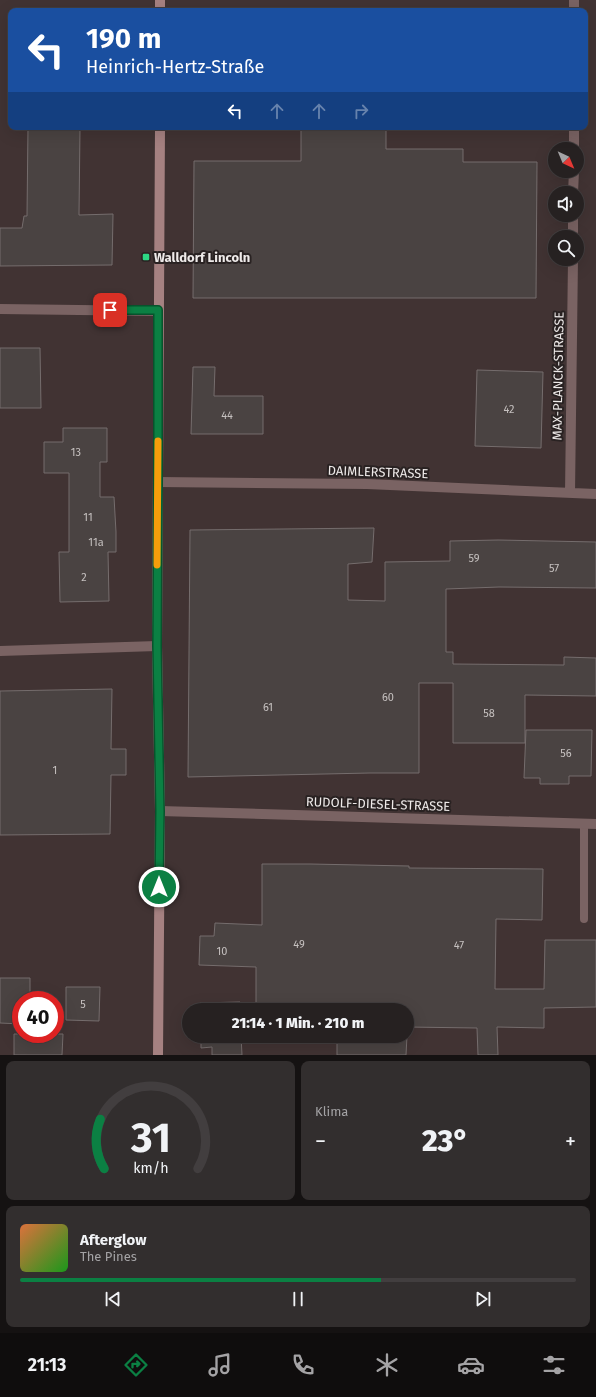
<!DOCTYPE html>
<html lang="de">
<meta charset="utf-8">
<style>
:root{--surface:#262121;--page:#322e2e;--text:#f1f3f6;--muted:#a4a3a5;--line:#423e3f;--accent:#0b8043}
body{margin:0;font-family:"Fira Sans",sans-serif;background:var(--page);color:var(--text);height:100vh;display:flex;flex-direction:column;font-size:15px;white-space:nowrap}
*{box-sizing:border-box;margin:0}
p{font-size:13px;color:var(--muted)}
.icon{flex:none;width:22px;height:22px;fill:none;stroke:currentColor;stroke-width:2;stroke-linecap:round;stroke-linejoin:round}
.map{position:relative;height:1055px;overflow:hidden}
.drawer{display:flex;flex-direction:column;gap:6px;padding:6px;background:#151212;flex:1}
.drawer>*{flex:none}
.hud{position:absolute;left:8px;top:8px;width:580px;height:122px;border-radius:8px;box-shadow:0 4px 16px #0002,0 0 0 1px var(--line);background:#1a4fa0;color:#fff;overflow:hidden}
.needle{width:26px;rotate:136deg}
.controls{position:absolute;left:548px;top:142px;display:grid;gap:8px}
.controls a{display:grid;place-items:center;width:36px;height:36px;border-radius:50%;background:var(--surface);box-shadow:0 4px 16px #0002,0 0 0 1px var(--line);font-size:20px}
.speed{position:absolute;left:12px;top:991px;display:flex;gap:8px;font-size:20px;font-weight:700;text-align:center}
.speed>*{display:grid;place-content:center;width:52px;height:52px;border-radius:50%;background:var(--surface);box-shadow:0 4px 16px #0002,0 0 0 1px var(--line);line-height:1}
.speed .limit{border:6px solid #d22;background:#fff;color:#111}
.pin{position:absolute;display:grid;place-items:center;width:34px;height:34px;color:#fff;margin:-17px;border-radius:8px;box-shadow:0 2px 6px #0006}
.me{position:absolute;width:44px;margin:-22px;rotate:0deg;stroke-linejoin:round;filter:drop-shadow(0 0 3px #0008)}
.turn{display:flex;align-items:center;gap:14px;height:84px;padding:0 12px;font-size:18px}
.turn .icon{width:52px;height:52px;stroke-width:2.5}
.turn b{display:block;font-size:28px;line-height:34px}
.lanes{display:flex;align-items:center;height:38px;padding:0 12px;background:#0003;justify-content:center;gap:20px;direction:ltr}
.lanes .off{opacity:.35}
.big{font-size:30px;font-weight:800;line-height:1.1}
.drawer .widget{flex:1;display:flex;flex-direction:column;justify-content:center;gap:6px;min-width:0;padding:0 14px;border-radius:8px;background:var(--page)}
.drawer .dial{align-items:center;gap:0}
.dial svg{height:104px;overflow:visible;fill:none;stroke:var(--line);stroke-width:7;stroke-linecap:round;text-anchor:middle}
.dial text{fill:var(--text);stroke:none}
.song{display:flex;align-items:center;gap:12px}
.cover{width:48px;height:48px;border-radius:6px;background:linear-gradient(135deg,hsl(20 70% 55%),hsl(120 70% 35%))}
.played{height:4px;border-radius:2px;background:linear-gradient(90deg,var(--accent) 65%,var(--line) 65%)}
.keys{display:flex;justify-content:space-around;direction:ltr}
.heat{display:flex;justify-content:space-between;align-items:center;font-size:22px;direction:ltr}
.drawer .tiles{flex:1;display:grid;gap:6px;grid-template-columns:1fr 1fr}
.widget:last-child{grid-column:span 2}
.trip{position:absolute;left:182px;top:1003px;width:232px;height:40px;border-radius:20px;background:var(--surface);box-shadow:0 4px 16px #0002,0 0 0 1px var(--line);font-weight:800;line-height:40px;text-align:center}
.tabs{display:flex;height:64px;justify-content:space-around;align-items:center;background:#0f0d0d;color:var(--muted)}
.tabs .icon{width:28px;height:28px}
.tabs .on{color:var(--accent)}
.tabs b{font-size:18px;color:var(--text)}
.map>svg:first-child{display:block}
.built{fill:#413333;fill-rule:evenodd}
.building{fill:#4a4342;stroke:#756d6d}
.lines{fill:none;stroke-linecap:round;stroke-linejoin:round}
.lane{stroke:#7a6363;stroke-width:8}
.street{stroke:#7a6363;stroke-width:10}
.secondary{stroke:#a58181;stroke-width:10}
.route-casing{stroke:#07532c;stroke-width:10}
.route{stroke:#0b8043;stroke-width:7}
.slow{stroke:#f59e0b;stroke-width:7}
.poi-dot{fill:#2dd884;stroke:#292222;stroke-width:1.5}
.labels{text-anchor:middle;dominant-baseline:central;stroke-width:4;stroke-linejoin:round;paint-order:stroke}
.number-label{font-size:11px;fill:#c5c0bf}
.poi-label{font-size:13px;font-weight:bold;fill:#eeeae9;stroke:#292222;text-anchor:start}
.street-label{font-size:13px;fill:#eeeae9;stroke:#292222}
</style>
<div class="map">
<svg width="596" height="1055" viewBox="0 0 596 1055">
<rect width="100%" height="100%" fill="#332c2c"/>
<path class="built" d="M0,0H596V1055H0ZM11,11H585V127H11ZM555,149H577V171H555ZM555,193H577V215H555ZM555,237H577V259H555ZM21,1000H55V1034H21ZM189,1010H407V1036H189Z"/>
<path class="building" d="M28,127H80L79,215L113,214L112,265L0,266V228H22L24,216H27Z
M301,127H386V149H463V162H537L536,298H193L194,161H301Z
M0,348H40L41,408H0Z
M193,367H215L214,396H263V434H191Z
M477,370L543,372L541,448L475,446Z
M63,428H107V462H100V497H114L116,532V552H108L109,601L60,602L59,552H69V473H44V442H63Z
M374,528L372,562L348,564V600L385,601V562L450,561V541L498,540L596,542V588L499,587L446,589V652H453V664L564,665V657L596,658V696L525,695V743H453V683H419V773H370L188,777L190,530Z
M112,689L111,749H126V775H111L110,834L0,835V691Z
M526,730H592L591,776H569V784H540V778H524Z
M262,864H310L409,866V868L543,869L542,920L496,919L495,989H544L545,940H596V1007L544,1008V1028L497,1027L498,1055H478L477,1028L407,1027V1010H256V967L199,965L200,936H214L215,923L262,925Z
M0,978H30V1000H21V1024L0,1023Z
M66,987H100L99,1021L66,1020Z
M240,1002L241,1010H200V1003Z
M14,1034H63L62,1055H14Z
M201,1036H241L242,1055H212V1047L201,1048Z
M337,1036H407L406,1055H337Z"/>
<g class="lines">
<path class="lane" d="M584,919V824"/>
<path class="street" d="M574,11V0
M574,149V127
M573,193L574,171
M573,237V215
M0,309L158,311
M158,482L367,484L596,494
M570,493L573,259
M0,651L157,646
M160,811L596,824"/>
<path class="secondary" d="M160,0V11
M158,1055L160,811L157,646L160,127"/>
</g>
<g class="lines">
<defs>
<path id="route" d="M110,310H158V482L157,646L160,811L159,887"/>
</defs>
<use href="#route" class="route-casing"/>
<use href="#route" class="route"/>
<path class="slow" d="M157,565L158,441"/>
</g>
<rect class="poi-dot" x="142" y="253" width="8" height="8" rx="2"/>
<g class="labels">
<g class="number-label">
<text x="509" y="409">42</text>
<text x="227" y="415">44</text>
<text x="76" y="452">13</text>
<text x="88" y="517">11</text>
<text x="96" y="542">11a</text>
<text x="474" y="558">59</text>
<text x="554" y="568">57</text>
<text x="84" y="577">2</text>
<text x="388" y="697">60</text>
<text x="268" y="707">61</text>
<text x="489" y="713">58</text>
<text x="566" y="753">56</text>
<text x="55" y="770">1</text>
<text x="299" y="944">49</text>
<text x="459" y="945">47</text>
<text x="222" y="951">10</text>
<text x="83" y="1004">5</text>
</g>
<g class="poi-label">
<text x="154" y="257">Walldorf Lincoln</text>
</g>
<g class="street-label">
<text transform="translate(558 376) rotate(-89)">MAX-PLANCK-STRASSE</text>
<text transform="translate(378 472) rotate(2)">DAIMLERSTRASSE</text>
<text transform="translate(378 804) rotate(2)">RUDOLF-DIESEL-STRASSE</text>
</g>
</g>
</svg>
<div class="controls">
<a><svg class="needle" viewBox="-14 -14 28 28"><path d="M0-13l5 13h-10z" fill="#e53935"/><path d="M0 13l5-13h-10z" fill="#a4a3a5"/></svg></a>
<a><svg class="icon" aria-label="sound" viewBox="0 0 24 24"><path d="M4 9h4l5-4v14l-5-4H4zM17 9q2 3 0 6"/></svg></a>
<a><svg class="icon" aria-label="search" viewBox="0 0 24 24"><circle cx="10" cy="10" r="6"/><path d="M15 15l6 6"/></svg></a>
</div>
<div class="speed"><div class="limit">40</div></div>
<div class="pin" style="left:110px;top:310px;background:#d93025"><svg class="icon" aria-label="arrive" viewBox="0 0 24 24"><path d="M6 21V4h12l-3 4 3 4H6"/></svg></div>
<svg class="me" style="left:159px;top:887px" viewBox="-20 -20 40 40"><circle r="17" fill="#0b8043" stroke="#fff" stroke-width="3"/><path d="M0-11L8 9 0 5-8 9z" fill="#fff"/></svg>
<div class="trip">21:14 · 1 Min. · 210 m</div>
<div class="hud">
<div class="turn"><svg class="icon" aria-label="left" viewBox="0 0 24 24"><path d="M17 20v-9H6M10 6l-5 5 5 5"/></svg><div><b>190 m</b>Heinrich-Hertz-Straße</div></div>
<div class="lanes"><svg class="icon" aria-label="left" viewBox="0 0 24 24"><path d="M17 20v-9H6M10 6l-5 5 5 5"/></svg><svg class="icon off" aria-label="ahead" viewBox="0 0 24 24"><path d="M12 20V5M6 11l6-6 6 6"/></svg><svg class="icon off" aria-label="ahead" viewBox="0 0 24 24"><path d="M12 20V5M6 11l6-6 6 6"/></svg><svg class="icon off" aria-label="right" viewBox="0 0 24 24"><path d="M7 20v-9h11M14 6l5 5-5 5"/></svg></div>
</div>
</div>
<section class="drawer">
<div class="tiles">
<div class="widget dial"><svg viewBox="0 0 100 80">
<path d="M14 69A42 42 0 1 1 86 69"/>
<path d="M14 69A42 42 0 0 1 11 31" stroke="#0b8043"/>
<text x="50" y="56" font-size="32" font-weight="700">31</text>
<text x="50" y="72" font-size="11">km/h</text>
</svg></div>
<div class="widget"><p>Klima</p>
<div class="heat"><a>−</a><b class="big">23°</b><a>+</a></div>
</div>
<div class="widget">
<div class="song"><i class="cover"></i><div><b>Afterglow</b><p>The Pines</p></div></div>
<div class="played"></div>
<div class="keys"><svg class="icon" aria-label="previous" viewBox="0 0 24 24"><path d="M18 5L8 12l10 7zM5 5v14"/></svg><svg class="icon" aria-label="pause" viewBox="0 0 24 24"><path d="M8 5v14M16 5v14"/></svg><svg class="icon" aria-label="next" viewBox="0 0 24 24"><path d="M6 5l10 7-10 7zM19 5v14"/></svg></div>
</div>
</div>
</section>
<nav class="tabs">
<b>21:13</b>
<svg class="icon on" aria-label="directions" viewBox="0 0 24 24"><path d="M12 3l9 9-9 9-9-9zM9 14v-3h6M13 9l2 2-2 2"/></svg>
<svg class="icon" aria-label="music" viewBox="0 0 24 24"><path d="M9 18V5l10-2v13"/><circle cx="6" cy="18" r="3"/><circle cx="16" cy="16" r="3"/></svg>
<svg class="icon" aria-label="phone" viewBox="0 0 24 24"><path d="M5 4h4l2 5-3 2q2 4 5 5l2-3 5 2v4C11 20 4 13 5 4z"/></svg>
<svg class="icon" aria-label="climate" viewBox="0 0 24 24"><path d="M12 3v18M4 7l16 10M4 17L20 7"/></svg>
<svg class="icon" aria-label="car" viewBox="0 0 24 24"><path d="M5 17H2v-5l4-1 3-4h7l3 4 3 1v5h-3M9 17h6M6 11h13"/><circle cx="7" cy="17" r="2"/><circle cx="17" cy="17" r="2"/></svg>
<svg class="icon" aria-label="filters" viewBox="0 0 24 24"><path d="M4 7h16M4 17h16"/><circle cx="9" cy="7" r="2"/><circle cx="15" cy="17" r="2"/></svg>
</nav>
